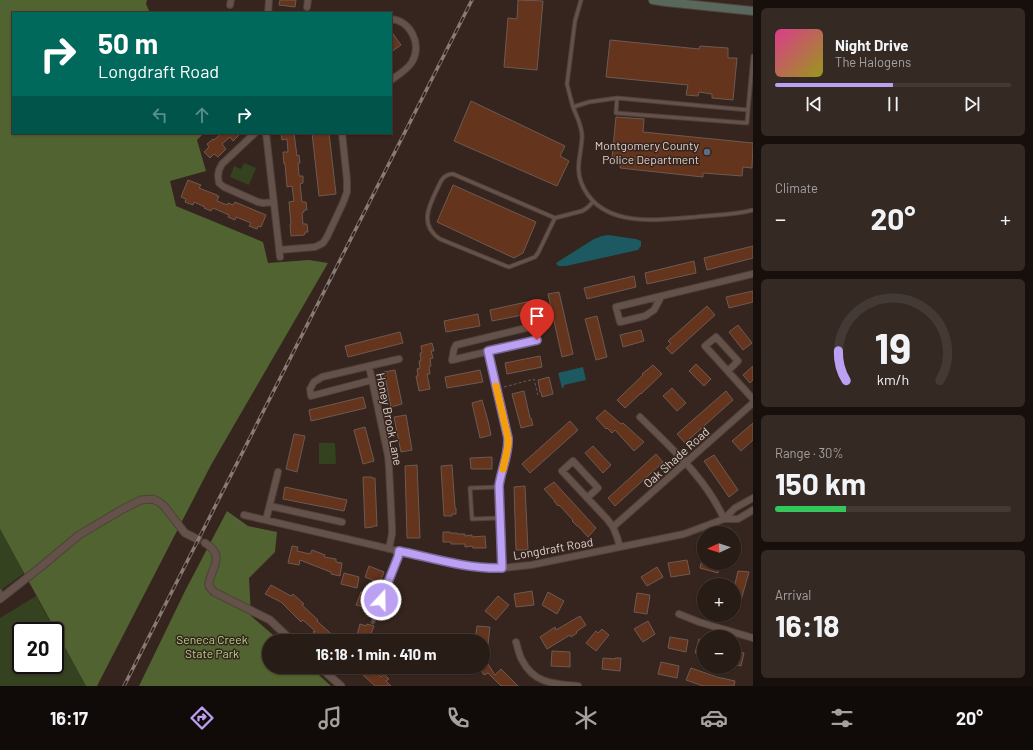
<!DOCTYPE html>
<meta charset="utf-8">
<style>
:root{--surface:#281c16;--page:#342923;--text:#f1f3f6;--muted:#a5a1a1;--line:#443a35;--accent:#bca0f2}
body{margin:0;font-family:Barlow,sans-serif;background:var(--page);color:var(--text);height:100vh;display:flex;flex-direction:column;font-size:15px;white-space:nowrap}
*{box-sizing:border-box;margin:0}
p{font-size:13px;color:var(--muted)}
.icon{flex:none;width:22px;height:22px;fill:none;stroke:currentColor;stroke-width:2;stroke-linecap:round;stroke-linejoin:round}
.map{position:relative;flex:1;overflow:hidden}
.panel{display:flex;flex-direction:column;gap:8px;padding:8px;background:#160f0c;width:280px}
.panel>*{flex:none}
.banner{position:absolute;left:12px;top:12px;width:380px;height:122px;border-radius:0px;box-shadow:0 1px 3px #0004,0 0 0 1px var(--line);background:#00695c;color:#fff;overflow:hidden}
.needle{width:26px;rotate:267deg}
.fabs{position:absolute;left:697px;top:526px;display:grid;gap:8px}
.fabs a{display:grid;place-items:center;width:44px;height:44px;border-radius:50%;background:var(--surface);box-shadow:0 1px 3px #0004,0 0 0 1px var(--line);font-size:20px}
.speed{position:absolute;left:12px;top:622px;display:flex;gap:8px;font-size:20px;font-weight:700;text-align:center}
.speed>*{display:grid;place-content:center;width:52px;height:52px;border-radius:50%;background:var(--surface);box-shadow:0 1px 3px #0004,0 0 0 1px var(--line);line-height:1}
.speed .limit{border:2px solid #111;border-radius:6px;background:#fff;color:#111}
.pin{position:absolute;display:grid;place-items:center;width:34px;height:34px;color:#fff;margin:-41px -17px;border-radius:50% 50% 50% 0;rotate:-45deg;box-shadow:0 0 4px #0007}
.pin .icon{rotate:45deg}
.me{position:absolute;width:44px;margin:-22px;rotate:21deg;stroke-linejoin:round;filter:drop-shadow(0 0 3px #0008)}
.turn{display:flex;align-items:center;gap:14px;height:84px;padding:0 20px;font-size:18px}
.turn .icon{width:52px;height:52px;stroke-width:2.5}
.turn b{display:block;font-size:28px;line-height:34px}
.lanes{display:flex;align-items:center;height:38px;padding:0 20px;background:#0003;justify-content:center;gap:20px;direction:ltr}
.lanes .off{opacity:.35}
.big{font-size:30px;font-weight:700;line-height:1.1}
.panel .card{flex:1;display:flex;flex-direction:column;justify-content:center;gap:6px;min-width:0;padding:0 14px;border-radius:6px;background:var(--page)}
.panel .dial{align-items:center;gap:0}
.dial svg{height:104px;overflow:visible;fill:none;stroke:var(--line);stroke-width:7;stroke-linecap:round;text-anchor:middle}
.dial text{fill:var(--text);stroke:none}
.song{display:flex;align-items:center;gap:12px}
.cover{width:48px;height:48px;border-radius:6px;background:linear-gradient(135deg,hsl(330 70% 55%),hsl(60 70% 35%))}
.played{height:4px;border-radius:2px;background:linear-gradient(90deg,var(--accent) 50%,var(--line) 50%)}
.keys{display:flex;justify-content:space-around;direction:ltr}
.heat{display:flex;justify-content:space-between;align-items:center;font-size:22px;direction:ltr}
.charge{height:6px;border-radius:3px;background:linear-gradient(90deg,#34c759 30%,var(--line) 0)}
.trip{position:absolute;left:262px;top:634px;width:228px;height:40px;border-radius:20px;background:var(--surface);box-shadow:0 1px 3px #0004,0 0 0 1px var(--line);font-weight:700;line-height:40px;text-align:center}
.tabs{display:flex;height:64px;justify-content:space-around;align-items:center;background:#100b09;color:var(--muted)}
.tabs .icon{width:28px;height:28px}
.tabs .selected{color:var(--accent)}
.tabs b{font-size:18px;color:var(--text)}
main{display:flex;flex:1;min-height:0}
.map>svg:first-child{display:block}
.green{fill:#34421f;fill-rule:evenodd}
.forest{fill:#506331}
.water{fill:#1c5960}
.building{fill:#64341d;stroke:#6d5a52}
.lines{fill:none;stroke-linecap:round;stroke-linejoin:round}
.tertiary-tunnel{stroke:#4e3f38;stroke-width:7;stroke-dasharray:7 3.5;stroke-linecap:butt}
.service-casing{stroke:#4e413a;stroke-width:5}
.minor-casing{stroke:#4e413a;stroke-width:8}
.tertiary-casing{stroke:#4e413a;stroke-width:9}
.secondary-casing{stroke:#4e413a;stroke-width:10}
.path{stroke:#685953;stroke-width:1;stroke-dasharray:3 2;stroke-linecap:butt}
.service{stroke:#645149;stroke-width:3}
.minor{stroke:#645149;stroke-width:6}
.tertiary{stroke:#645149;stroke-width:7}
.secondary{stroke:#59685c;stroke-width:8}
.rail-casing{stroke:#887b75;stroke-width:3.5}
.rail{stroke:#35251e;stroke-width:2;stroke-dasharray:6;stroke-linecap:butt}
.route-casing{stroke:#7a689d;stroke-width:10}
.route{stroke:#bca0f2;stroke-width:7}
.slow{stroke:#f59e0b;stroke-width:7}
.service-dot{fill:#5c6f8a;stroke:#35251e;stroke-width:1.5}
.labels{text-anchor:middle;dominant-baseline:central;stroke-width:3;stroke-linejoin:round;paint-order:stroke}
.poi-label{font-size:12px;fill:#ddd2cd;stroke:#35251e;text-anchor:end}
.street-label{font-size:12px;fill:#ddd2cd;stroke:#35251e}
.park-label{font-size:12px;fill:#b4d386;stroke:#35251e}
</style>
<main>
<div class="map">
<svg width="753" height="686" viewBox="0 0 753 686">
<rect width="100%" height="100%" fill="#35251e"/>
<path class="green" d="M244,163L256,168L249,185L230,177L234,166L241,169Z
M319,443H335L336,464H319Z
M0,529L24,573L0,591Z
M36,596L86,686H0V618ZM21,631H55V665H21Z"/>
<path class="forest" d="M0,0H147L146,4L150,13H13V133H204L197,140L206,171L170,181L176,206L263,242L268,263L309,260L328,263L211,465L97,686H86L0,529Z
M227,511L248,526L277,532L275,552L249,578L251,616L280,641H269V667H310L331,686H139L186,589Z"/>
<path class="water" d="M608,235L636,239L641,241V246L638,250L566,266H558L556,263L594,239L602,236Z
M583,367L586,380L564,385V387L562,388L558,373Z"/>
<path class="building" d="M280,0H296L295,7L279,5Z
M518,0L543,1L537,70L504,67L508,18L517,19Z
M391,31L401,45L391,52Z
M610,40L699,49L700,46L728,48V58H737L733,100L712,98V94L699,92L698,96L686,95L688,85L606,77Z
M471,101L565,146L560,156L569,161L557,186L454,141Z
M616,117L644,119L643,132L753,143L752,168L743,167L742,176L703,173V177L620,168L621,159L612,158Z
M222,133H241L233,141L230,137L222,144L226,149L218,157L214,154L210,158L204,152L209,147L207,144L213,139L214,140Z
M281,133H294L297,156L299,155L300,163H298L299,176H303V183L300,184L302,202H306L307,210H304V212L302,213L303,224H307L308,232H305V234L304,235L291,236L290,224H291L289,202L294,201L292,186L287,187L285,164H284L283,152H288L287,139L282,140Z
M312,133H329L336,194L319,196Z
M188,180L201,185L199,188L217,195V196H219L217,201L227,205L228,203L233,205L235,202L266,215L261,227L258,226L257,229L249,226L251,223L236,217L235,220L228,217L229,215L213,208L211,211L204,208L205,207L194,202L193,205L185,202L186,199L181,197Z
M453,185L536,222L523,253L514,258L437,222Z
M753,246V258L707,270L704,258Z
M694,261L696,273L647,284L645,273Z
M634,276L636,287L587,299L584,288Z
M753,291V302L729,308L726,297Z
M559,292L573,354L562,357L548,294Z
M531,301L533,313L492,321L490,310Z
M707,306L715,315L672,354L666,348L671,344L668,341Z
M478,314L480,326L446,332L444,321Z
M597,316L607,357L596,360L585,319Z
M738,325L752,343L743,350L729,332Z
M641,330L644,341L623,347L620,335Z
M400,332L403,343L348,357L345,346Z
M432,343L434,351H431L433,358L430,359L431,366L429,367L430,374H427L430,389L419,391L416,376H418L417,369L420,368L419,361H421L420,353H422L421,346Z
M540,356L542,367L507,374L505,363Z
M696,364L711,379L704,386L689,371Z
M653,365L662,374L641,394V393L625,408L617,400L643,375L642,374Z
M753,366V380L750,383L743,375Z
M395,370L402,404L391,407L384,372Z
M480,370L483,382L447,388L445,377Z
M549,377L553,394L542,397L541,392H540L538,380Z
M672,388L686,403L677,411L663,396Z
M524,391L530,418H531L533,425L521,428L512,394Z
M726,391L733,400L685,443L677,434Z
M363,397L366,408L311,421L309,410Z
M482,400L488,421L491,435L480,438L472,403Z
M605,410L621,424L623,423L644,442L634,451L615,430L612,433L607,428L606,429L596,418Z
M406,415L412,450L401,452L394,417Z
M570,421L578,430L530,473L522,464Z
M753,423V440L741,451L732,441Z
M365,427L374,461L363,464L354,430Z
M294,434L305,436L297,472L286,469Z
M593,446L611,465L603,473L585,453Z
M656,454L663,462L615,506L608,498Z
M714,455L738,490L729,497L704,461Z
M492,457V469H471L470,458Z
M417,465L420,538H407L405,466Z
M452,465L455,508H456V514H452V516H444L441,466Z
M363,477H372V478H375L377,526H373V527L365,528Z
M554,482L596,528L588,537L578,526H577L572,521L573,520L559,505L558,506L554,501V500L544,489Z
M525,486L528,550H516L514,487Z
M285,487L347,500L344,511L283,499Z
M443,532H450V533H457L458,534H465V536L472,535V537L485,536L486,548H473L472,546L465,547V544H451V542H443Z
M292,546L298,547L297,551L310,554L312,550L325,555L324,557L336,559V562L342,563L340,576L331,574V572L328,571L300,560L299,565L288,563Z
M687,560L690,574L671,577L668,563Z
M701,563H720L718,573L700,568Z
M369,566L384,572L380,583L365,577Z
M657,567L663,577L647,586L641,577Z
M738,571L749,572L741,600L734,598V588Z
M344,573L359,577L357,588L341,584Z
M271,585L291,596L293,594L304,604L302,605L318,620L317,621L339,641H323L313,632L315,631L303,620L301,622L281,602L265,594Z
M532,591L534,605L516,607L514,594Z
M361,592L374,596L371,603L369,602L367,608L356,605Z
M548,592L564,601L557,614L542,605Z
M637,593L650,595L647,614L634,612Z
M498,596L509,605L496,620L485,611Z
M580,616L586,625L576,632L577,633L571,637L570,635L547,649L540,637L555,627L556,630Z
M648,621L655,634L643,642L634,629Z
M360,624L366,626L367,624L374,626L369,639L357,635Z
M477,626L490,627L487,653H483V641H475Z
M602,629L609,635L596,651L586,643L596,631L598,633Z
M670,637L688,640L686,652L668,648Z
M699,639L704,641V655L695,653Z
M734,650L744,653L741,666L734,664Z
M552,651L570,652V667L551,666Z
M483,656L495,675L501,669L518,686H501L488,673L484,675L479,667H483Z
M603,658L615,659V658H621L620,671L602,669Z
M661,662L679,666L677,678L658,674Z
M369,667H371L381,677L384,674L389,679L386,681L391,686H375L362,674Z
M691,668L717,677L735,681L734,686H703L686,680Z"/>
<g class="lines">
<path class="tertiary-tunnel" d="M195,538L205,543"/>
<defs>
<path id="service" d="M581,0L575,21L567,84C569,92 571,100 573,107C577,117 582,126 582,136C582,151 575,167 581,182C599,229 656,220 696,217C715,215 734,215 753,210
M617,98L616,113L747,123L748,110
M573,107L589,102L617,98L748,110L753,56
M555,218L538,253L535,257L509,267L506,266L440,239C416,223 432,201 441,181C444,176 447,174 453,174L555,218L582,211L587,208L593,202
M499,487L470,488L472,519L500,518
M0,591L3,596
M373,622L397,557L399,551"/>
<path id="minor" d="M230,5L231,0
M307,7L308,0
M268,13L269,0
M391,19C411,21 422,44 412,62C407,70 398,75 391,80
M255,133L222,164L219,170L218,176L219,183L224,187L258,202L263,203L274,202
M266,133L280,257
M279,250L315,247L323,243L327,237L343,203L347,192V180L342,133
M661,297L654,310L645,316L620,322L616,307L753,274
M534,326L537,340L452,360L454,349L456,345Z
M488,351L508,438C509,455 501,470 499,487L502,568
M369,366L388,456L389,467L392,528V534L389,549
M728,371L738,361L716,337L705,346L753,399
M372,380L311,396L310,389L314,382L322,377L399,359
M640,417C671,448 706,478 724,519
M587,498L598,488L573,461L562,471L607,519L613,527L617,537L620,547
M270,506L342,522
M244,515L399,551L470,566L491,568H502L531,565L684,534L724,519H738L753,510
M724,519L735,508L753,498
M266,520L278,472
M613,527L753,403
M679,614L699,622L753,638
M516,642C518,648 519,655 522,660C534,684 555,684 578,686"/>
<path id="tertiary" d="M205,543C225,555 213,566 209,582V586L214,592L270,620L292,641
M0,599L42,566L79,535L123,509L141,500L153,499L159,502L164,506L181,528L185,533L195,538
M320,667L341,686"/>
<path id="secondary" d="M653,0L666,2L753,11"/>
</defs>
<use href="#service" class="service-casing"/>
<use href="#minor" class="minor-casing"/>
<use href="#tertiary" class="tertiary-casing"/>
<use href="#secondary" class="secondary-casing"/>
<path class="path" d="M504,387L534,379L538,395
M218,544L235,528L240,520"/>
<use href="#service" class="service"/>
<use href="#minor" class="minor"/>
<use href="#tertiary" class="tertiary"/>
<use href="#secondary" class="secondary"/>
<defs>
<path id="rail" d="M124,686L472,0"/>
</defs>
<use href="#rail" class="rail-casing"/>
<use href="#rail" class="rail"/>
</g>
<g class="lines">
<defs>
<path id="route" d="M381,600L398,557L399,551C432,558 467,569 502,568L499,486C501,470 509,455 508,438L488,351L537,340"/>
</defs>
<use href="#route" class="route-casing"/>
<use href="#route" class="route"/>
<path class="slow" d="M496,386L508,438V446L503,469"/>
</g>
<circle class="service-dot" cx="707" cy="152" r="4"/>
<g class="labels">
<g class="poi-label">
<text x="699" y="145">Montgomery County<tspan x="699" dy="14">Police Department</tspan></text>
</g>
<g class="street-label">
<text transform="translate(390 419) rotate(79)">Honey Brook Lane</text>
<text transform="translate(676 457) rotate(-42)">Oak Shade Road</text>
<text transform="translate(553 548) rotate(-10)">Longdraft Road</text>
</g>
<g class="park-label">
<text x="212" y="639">Seneca Creek<tspan x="212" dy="14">State Park</tspan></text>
</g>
</g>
</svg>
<div class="fabs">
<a><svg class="needle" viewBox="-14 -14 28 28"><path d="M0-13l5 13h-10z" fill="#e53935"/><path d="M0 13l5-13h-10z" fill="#a5a1a1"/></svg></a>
<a>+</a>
<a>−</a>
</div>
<div class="speed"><div class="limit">20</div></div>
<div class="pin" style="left:537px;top:340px;background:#d93025"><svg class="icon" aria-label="arrive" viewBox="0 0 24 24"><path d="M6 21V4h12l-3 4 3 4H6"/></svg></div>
<svg class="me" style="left:381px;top:600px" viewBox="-20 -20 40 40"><circle r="17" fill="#bca0f2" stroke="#fff" stroke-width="3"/><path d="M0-11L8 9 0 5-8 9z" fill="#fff"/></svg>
<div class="trip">16:18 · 1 min · 410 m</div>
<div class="banner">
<div class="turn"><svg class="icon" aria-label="right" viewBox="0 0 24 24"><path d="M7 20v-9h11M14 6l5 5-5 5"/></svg><div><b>50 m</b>Longdraft Road</div></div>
<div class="lanes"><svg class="icon off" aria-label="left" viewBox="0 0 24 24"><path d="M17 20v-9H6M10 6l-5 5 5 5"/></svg><svg class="icon off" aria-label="ahead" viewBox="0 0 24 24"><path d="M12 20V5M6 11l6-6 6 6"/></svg><svg class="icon" aria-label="right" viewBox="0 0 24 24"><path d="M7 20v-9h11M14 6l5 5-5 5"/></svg></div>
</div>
</div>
<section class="panel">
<div class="card">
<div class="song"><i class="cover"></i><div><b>Night Drive</b><p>The Halogens</p></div></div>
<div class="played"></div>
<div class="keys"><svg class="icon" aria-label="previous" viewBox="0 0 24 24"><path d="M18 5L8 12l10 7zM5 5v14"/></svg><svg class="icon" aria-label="pause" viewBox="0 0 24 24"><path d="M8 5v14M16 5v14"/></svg><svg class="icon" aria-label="next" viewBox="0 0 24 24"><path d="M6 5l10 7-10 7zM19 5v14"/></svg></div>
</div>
<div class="card"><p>Climate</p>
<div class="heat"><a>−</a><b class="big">20°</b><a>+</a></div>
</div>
<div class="card dial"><svg viewBox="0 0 100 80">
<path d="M14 69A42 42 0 1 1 86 69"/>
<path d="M14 69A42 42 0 0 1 8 46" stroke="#bca0f2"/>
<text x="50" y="56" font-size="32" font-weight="700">19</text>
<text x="50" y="72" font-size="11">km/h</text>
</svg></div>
<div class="card"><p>Range · 30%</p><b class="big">150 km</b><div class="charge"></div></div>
<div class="card"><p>Arrival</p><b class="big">16:18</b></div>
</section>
</main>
<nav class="tabs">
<b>16:17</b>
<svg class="icon selected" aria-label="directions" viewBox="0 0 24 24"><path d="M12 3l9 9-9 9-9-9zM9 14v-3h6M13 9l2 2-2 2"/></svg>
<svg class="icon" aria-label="music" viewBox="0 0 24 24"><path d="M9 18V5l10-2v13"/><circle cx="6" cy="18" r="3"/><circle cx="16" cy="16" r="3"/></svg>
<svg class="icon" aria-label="phone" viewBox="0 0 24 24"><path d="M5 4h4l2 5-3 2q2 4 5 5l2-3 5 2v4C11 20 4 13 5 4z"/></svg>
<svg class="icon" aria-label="climate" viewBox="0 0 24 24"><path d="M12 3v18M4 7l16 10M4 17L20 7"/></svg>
<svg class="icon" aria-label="car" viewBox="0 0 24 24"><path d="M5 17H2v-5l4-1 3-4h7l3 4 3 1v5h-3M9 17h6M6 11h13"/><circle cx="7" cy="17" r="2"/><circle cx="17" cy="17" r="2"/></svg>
<svg class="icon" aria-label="filters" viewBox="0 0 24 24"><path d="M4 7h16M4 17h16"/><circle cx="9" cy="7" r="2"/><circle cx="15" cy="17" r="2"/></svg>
<b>20°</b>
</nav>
